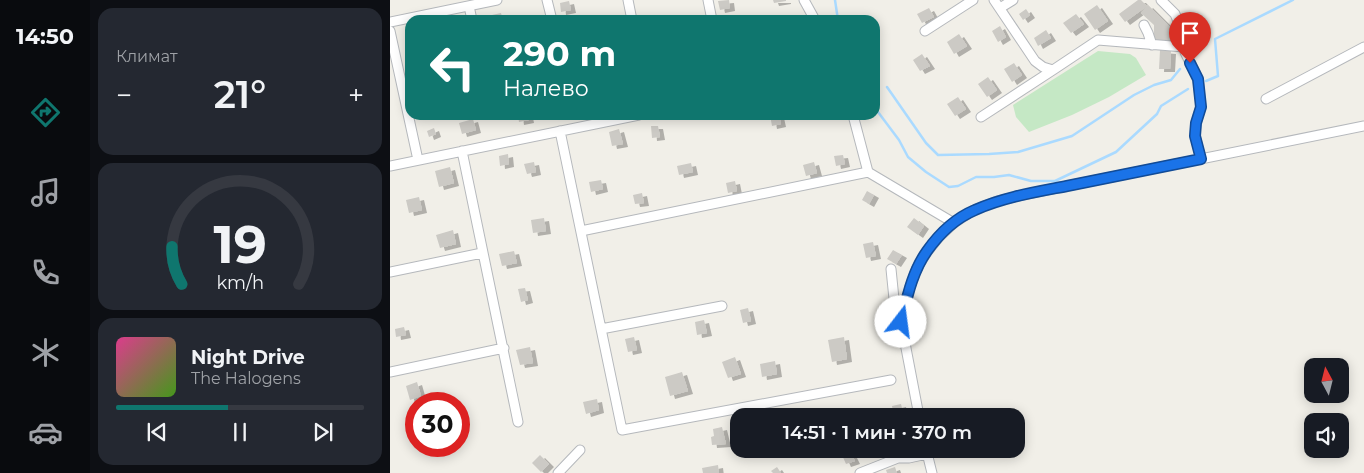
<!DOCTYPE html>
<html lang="ru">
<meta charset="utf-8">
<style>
:root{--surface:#171b24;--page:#242831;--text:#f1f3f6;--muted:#9ea1a6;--line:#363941;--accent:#0f766e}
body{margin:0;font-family:Montserrat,sans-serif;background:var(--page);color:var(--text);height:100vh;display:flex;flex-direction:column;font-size:19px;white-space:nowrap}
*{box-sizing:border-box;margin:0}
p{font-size:16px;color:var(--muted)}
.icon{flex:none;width:28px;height:28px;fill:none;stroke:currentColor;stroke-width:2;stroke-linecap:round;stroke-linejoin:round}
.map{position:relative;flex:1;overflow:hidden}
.sheet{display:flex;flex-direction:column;gap:8px;padding:8px;background:#0d0f14;width:300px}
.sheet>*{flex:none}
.top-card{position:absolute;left:15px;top:15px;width:475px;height:105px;border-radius:15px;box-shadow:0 2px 12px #0003;background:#0f766e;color:#fff;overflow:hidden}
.needle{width:32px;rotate:353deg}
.controls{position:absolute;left:914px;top:358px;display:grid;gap:10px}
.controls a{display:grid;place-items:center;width:45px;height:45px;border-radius:10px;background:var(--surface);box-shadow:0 2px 12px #0003;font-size:25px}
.speed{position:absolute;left:15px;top:392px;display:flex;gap:10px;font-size:25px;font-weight:700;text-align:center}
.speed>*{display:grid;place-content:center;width:65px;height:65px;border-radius:50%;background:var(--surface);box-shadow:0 2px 12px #0003;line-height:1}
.speed .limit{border:8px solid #d22;background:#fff;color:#111}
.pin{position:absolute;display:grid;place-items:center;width:42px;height:42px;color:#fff;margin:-51px -21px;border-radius:50% 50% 50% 0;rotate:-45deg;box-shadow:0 0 5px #0007}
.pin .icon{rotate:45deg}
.me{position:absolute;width:55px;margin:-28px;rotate:15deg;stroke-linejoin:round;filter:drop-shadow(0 0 4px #0008)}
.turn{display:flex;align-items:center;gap:18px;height:105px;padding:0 15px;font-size:22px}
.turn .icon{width:65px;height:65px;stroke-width:2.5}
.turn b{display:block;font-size:35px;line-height:42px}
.big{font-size:38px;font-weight:600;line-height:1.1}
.sheet .card{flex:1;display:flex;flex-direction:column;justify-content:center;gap:8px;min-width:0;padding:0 18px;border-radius:15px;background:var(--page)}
.sheet .dial{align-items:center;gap:0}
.dial svg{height:130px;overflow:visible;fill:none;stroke:var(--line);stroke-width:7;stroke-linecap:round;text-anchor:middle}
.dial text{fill:var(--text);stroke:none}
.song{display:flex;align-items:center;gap:15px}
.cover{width:60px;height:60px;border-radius:8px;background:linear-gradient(135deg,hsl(330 70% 55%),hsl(100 70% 35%))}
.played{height:5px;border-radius:2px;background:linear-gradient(90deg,var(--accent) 45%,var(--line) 45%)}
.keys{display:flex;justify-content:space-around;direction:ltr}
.heat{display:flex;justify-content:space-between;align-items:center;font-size:28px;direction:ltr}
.trip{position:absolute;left:340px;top:408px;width:295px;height:50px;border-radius:15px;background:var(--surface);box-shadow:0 2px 12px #0003;font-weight:600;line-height:50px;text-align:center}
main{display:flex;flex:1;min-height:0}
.tabs{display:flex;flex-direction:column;width:90px;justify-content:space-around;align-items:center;background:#090b0e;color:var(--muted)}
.tabs .icon{width:35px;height:35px}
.tabs .current{color:var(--accent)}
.tabs b{font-size:22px;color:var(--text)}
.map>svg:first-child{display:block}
.green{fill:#c5e8c5}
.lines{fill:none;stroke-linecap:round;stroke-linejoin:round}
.stream{stroke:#aadaff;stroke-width:2.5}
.building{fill:#cccac5;filter:url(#shadow)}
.minor-casing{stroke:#b5b8bc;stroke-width:11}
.minor{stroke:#fff;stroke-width:9}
.route-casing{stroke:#114b97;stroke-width:12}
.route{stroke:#1a73e8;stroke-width:9}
</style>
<main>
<nav class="tabs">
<b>14:50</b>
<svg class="icon current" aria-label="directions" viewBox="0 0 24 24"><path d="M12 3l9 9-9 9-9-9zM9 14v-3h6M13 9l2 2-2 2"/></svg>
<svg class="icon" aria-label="music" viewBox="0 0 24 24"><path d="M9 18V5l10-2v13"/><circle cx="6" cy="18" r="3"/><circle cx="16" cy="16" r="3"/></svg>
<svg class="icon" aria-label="phone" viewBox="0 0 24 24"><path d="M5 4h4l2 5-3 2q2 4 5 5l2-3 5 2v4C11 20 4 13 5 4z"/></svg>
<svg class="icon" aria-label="climate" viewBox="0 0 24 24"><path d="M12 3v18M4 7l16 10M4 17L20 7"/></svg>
<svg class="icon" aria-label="car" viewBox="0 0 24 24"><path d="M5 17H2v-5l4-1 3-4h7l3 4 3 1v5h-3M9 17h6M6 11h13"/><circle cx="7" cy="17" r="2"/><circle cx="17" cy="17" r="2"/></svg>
</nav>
<section class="sheet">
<div class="card"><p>Климат</p>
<div class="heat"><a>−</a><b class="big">21°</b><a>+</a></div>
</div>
<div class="card dial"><svg viewBox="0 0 100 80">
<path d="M14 69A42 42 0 1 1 86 69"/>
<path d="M14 69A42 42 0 0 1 8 46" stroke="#0f766e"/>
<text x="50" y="56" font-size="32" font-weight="700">19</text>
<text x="50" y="72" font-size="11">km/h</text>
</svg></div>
<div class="card">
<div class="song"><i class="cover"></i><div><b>Night Drive</b><p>The Halogens</p></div></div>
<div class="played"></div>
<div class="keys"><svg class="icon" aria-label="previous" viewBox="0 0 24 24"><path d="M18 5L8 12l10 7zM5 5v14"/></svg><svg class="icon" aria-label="pause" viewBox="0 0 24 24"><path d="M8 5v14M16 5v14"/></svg><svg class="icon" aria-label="next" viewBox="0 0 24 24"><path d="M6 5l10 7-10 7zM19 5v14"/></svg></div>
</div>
</section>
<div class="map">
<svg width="974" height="473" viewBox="0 0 974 473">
<defs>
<filter id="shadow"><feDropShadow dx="5" dy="3" stdDeviation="0" flood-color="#0004"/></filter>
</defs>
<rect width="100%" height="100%" fill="#f1efe8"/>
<path class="green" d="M708,51L740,54L746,58L756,75L719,97L682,115L639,132L626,117L623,105Z"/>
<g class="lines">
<path class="stream" d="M445,0L448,20
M816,81L828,76L825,39L903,0
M497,87L536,143L548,155L599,154L628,152L682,136L744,95L764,85L781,80L790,69
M485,108L509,140L518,157L536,172L559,187L568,186L586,177H604L619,175L641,181H665L726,152L767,114L771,106L798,89"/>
</g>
<path class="building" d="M339,0L340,8L330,10L328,1Z
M383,0H396V1L384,3Z
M748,0H751L757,6L735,22L729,14Z
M179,1L181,10L171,12L170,3Z
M707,5L718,21L705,30L694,14Z
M758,5L781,28V42L764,41V25L751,13Z
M539,8L544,17L532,23L527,14Z
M636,9L640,15L633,20L629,14Z
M111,13L113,20H103L102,15Z
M686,14L694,24L681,33L673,23Z
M435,15L438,20H431L430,18Z
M610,26L616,37L608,42L602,31Z
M656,30L661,38L648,46L644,38Z
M569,34L577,46L564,54L557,42Z
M770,50L781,51L780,69H769Z
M532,54L540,66L530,71L523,60Z
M624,63L632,75L622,82L614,69Z
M598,77L607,90L597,97L588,84Z
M568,97L576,109L565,116L557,104Z
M128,115H138L139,120L129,122Z
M380,115H389L391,124L382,126Z
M83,119L86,130L72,134L69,123Z
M261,126H268L270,137L262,138Z
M44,128L46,134L39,137L37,131Z
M229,129L233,144L222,146L219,132Z
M118,154L119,164L110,166L109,156Z
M453,155L455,164L446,166L444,156Z
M144,162L146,172L137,174L134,164Z
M424,162L427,173L416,176L413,165Z
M301,163L303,172L289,175L287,166Z
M60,167L64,183L49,187L45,171Z
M211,180L213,189L201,192L199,182Z
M345,181L347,191L338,193L336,183Z
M477,191L484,195L479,204L472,200Z
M252,193L254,203L245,204L243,195Z
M29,197L32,210L19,213L16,200Z
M154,218L156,231L143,233L141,220Z
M524,218L534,226L528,235L517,227Z
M63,230L66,244L50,248L46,235Z
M483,242L486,256L476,258L473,244Z
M503,250L512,255L506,264L497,259Z
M124,251L127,263L112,266L109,254Z
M135,288L138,300L131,302L128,289Z
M358,308L361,321L353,323L350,310Z
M314,320L317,333L307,335L305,322Z
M14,327L16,335L6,337L5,329Z
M244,337L247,350L238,352L235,339Z
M454,337L457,359L442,362L438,340Z
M140,347L143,363L130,365L126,350Z
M345,357L351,374L338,378L332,362Z
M385,361L387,374L372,377L370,364Z
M292,372L298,391L280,396L275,377Z
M27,382L31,396L20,400L16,386Z
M207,399L209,410L196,414L193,402Z
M511,404L514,416H504V413L501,414V411H503L502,406Z
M332,427L336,444L322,445L321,437L324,436L323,429Z
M460,451L465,461L456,464L452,455Z
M150,455L159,464L151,472L142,463Z
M328,465L329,473H313L312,468Z
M387,467L391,473H383L381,471Z
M505,467L507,473H497L496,470Z"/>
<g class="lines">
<defs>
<path id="minor" d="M157,0L162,20
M238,0L242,20
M318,0L322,20
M414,0L425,20
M604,0L645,61L653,67L663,70L708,40L794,47
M771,0L785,14L792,31L795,52L808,79L811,107L806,123L805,136L811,159
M79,6L82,20
M610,8L623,0
M0,22L107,0
M754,25L758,33L762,45
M0,31L28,160
M535,31L583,0
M876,99L974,47
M463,115L478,172L564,223
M591,117L663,70
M170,131L232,430L501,380
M72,151L128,422
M0,166L249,115
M191,231L478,172
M501,269L504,299L510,320
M0,272L92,253
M211,329L332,306
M0,372L114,348
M529,416L511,322L520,287L527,268L537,252L549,237L564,223L584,210L607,201L637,194L974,126
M536,449L542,473
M168,473L190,450
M470,473L508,458H519L537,454"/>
</defs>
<use href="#minor" class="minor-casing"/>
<use href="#minor" class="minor"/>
</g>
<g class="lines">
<defs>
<path id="route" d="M511,322C517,298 522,272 537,251C549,234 566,218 585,210C614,197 646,192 677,186C722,177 766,168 811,159L805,136L806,123L811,107L808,79L800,63"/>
</defs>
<use href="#route" class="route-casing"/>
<use href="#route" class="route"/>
</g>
</svg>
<div class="controls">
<a><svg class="needle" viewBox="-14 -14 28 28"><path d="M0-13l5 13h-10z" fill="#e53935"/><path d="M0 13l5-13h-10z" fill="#9ea1a6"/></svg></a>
<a><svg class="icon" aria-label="sound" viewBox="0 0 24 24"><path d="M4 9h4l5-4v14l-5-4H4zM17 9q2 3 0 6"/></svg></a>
</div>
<div class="speed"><div class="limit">30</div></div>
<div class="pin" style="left:800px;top:63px;background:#d93025"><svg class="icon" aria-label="arrive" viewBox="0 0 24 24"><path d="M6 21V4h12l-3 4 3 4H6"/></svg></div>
<svg class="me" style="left:511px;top:322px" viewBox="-20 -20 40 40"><circle r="19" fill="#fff"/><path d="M0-13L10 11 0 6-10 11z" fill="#1a73e8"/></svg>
<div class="trip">14:51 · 1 мин · 370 m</div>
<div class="top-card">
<div class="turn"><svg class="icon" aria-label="left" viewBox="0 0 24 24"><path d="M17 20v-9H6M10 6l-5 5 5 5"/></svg><div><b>290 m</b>Налево</div></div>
</div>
</div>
</main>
